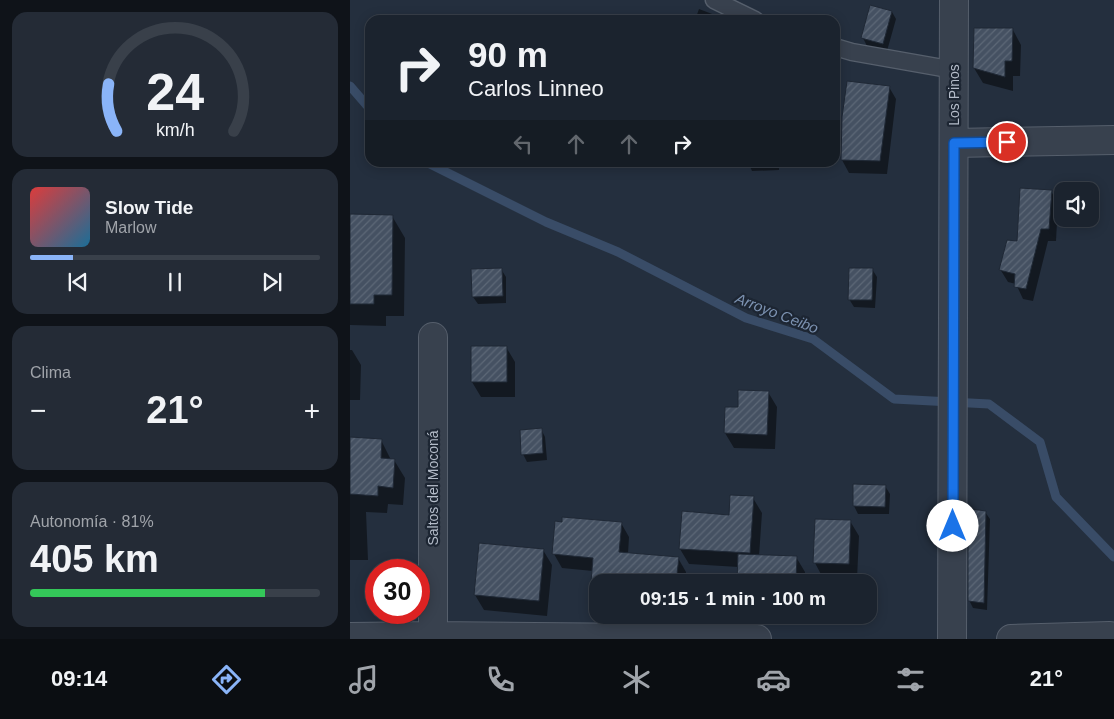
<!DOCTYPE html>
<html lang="es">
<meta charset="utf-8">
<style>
:root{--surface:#1b232e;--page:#242b36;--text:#f1f3f6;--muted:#a0a4aa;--line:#39404a;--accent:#8ab4f8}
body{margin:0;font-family:Helvetica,sans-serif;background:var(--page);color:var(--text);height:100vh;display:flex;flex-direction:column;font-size:19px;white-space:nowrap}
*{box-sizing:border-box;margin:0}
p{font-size:16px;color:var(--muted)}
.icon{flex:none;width:28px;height:28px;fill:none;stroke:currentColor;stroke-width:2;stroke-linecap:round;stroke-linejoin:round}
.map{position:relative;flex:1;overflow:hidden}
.details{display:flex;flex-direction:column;gap:12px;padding:12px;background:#0f1319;width:350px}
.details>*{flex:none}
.top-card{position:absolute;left:15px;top:15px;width:475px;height:152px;border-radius:15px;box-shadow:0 2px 12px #0003,0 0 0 1px var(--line);background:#1b232e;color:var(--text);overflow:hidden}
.buttons{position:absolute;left:704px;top:182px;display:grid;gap:10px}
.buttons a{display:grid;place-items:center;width:45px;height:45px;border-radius:10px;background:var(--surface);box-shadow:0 2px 12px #0003,0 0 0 1px var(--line);font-size:25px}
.speed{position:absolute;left:15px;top:559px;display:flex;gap:10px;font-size:25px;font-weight:700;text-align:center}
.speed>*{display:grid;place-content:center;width:65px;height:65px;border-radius:50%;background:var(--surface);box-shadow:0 2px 12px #0003,0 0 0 1px var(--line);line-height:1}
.speed .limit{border:8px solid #d22;background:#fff;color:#111}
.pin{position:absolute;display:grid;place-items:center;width:42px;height:42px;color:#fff;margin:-21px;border:2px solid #fff;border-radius:50%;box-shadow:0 1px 5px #0007}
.me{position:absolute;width:55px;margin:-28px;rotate:0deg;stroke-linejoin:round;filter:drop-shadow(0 0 4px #0008)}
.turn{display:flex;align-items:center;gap:18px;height:105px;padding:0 20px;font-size:22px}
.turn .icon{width:65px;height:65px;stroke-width:2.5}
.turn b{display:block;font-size:35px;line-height:42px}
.lanes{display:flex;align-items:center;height:48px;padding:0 20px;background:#0003;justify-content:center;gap:25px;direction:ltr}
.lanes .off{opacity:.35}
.big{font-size:38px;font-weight:700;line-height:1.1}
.details .card{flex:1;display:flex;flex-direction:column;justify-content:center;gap:8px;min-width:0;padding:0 18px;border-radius:15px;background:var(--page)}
.details .dial{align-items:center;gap:0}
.dial svg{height:130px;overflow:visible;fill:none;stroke:var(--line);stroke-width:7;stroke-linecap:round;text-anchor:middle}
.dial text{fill:var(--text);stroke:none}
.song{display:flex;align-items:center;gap:15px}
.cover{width:60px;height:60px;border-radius:8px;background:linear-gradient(135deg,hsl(0 70% 55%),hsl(200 70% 35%))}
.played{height:5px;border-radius:2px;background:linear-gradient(90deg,var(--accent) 15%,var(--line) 15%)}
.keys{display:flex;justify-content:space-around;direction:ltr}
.heat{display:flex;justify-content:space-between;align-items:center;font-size:28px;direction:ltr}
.charge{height:8px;border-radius:4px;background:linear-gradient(90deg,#34c759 81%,var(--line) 0)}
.trip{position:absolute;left:239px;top:574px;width:288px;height:50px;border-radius:15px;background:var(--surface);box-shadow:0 2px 12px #0003,0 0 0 1px var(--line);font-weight:700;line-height:50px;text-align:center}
.menu{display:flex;height:80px;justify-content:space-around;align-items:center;background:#0b0e12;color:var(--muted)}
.menu .icon{width:35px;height:35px}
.menu .selected{color:var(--accent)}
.menu b{font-size:22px;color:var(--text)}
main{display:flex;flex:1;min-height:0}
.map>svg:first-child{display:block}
.shadow{fill:#0007}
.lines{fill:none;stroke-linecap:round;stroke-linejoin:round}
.stream{stroke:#394c67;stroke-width:9}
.building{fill:url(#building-hatch);stroke:#1f2835}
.lane-casing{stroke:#565f6c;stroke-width:19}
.street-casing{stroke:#565f6c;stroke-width:30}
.lane{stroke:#38414e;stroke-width:16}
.street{stroke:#38414e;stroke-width:28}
.route-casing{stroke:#114b97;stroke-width:12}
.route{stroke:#1a73e8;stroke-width:9}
.labels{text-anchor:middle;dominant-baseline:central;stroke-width:4.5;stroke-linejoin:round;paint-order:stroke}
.street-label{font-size:14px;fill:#b4bcc9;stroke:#1d2633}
.water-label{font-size:15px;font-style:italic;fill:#7c92b1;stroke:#1d2633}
</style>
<main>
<section class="details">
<div class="card dial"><svg viewBox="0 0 100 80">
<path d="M14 69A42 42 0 1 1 86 69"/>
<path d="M14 69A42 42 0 0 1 9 40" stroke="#8ab4f8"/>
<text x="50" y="56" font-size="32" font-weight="700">24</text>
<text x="50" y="72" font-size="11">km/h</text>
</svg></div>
<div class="card">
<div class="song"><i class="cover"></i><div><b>Slow Tide</b><p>Marlow</p></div></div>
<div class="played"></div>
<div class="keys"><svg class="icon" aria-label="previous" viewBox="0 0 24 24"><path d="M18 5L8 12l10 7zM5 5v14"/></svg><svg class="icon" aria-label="pause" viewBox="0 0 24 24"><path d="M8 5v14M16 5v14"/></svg><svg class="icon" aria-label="next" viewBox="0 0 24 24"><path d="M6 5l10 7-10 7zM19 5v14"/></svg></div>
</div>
<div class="card"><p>Clima</p>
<div class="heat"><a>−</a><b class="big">21°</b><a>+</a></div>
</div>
<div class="card"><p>Autonomía · 81%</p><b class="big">405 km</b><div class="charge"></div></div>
</section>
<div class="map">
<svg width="764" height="639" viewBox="0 0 764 639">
<defs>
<pattern id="building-hatch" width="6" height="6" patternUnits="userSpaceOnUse" patternTransform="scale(1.25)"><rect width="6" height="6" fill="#455162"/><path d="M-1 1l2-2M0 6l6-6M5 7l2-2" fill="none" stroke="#5d6877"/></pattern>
</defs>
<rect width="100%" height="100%" fill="#242f3e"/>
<path class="shadow" d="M349,9L378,20H345Z
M542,12L546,19L537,51L517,46L513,38Z
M663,30L671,45L670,76H663V91L633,83L624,68Z
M539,87L546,99L537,174L499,173L492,160L494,117Z
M398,162H429V170L402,171Z
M701,191L708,203L706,241H698L683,301L673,299L666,284L658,282L650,269Z
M0,216H42L55,238L54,316H36V326L0,325Z
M151,269L156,277V303L128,304L123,297Z
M522,269L527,277L525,308L504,307L499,299Z
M122,347H156L165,362V397H131L122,382Z
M0,350H2L11,365L10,400H0Z
M418,392L427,407L425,449L384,448L375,433L376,408L389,409Z
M191,429L195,437L197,460L177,462L173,454Z
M0,439L31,440L41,460H44L55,478L53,505L38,504L37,513L16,512L18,560H0Z
M505,485L535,486L540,494L539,514H508L504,506Z
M403,498L412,513L409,556L446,557L455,572L454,582H388L389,567L339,564L330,549L380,516Z
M635,512L640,519L637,610L623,608L619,600Z
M500,521L509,536L507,579L473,578L465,563Z
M271,523L279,537L278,554L328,558L336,572L335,582H248V609L241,597L243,571L212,568L204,554Z
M193,550L202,565L197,616L134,610L125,595Z
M281,615H332L331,624L301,621L299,617Z
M394,615H428V620L396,619Z"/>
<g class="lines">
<path class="stream" d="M0,86L20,109
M76,162L196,222L268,252L396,318L463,339L544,399L639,404L690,442L706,497L764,557"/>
</g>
<path class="building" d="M520,5L542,11L533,44L511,38Z
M624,28H663L662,61H655V77L623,68Z
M497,81L540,86L530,161L491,160L492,117Z
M670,188L702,190L699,229H691L676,289L664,287L665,274L649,270L657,240L667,241Z
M0,214L43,215L42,295H24V304H0Z
M152,268L153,296L122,297L121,269Z
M499,268H523L522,300H498Z
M121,346H157V382H121Z
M388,390L419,391L417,435L374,433L375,407H388Z
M192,428L193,453L171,455L170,430Z
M0,437L32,439L31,458L45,459L43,488L28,486V496L0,494Z
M503,484L536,485L535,507L503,506Z
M380,495L404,496L400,553L329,549L332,511L379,515Z
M621,509L636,511L634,603L618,601V530Z
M212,517L272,522L269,552L329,557L326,582H241L243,558L202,554L205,521L212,522Z
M465,519L501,520L499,564L463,563Z
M129,543L194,549L189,601L124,595Z
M388,554L447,556L446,582H387Z"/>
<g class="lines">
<defs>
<path id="lane" d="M364,0L405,20
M485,47L502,52L604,70"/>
<path id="street" d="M604,143L764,140
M83,337V639
M0,637L83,636L407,639
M602,639L604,0
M661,639L760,636L764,638"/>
</defs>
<use href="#lane" class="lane-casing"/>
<use href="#street" class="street-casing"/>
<use href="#lane" class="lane"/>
<use href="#street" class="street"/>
</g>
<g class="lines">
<defs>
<path id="route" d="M603,526L604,143L657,142"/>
</defs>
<use href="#route" class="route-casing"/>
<use href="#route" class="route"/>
</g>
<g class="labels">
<g class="street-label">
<text transform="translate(604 95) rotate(-90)">Los Pinos</text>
<text transform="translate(83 488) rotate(-90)">Saltos del Moconá</text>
</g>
<g class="water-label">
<text transform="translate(427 313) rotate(21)">Arroyo Ceibo</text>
</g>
</g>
</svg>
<div class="buttons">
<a><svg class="icon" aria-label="sound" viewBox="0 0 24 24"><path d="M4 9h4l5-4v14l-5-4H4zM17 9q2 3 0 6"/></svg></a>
</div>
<div class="speed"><div class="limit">30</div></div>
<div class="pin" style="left:657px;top:142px;background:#d93025"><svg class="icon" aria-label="arrive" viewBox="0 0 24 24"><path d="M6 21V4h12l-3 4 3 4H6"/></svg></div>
<svg class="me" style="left:603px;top:526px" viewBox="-20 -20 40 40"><circle r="19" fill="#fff"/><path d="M0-13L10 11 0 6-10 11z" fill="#1a73e8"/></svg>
<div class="trip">09:15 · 1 min · 100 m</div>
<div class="top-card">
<div class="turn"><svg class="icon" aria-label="right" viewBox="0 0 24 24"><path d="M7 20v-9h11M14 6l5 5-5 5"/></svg><div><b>90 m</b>Carlos Linneo</div></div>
<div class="lanes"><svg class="icon off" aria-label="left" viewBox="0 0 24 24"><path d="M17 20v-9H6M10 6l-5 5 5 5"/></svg><svg class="icon off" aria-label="ahead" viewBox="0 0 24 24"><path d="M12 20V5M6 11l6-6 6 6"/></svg><svg class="icon off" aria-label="ahead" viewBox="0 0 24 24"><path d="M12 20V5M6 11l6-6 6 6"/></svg><svg class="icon" aria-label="right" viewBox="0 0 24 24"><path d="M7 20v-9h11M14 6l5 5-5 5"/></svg></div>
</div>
</div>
</main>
<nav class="menu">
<b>09:14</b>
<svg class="icon selected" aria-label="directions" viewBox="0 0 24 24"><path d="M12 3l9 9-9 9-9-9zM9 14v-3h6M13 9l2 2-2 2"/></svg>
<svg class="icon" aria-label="music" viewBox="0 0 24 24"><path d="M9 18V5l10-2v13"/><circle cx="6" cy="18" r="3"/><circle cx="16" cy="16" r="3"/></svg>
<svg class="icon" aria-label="phone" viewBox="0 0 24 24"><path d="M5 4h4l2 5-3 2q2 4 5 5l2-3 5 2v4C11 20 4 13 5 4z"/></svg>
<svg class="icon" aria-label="climate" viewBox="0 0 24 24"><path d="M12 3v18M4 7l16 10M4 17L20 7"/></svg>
<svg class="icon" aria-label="car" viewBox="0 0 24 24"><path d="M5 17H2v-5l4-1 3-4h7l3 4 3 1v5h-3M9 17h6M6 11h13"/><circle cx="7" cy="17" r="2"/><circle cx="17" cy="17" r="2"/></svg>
<svg class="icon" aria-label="filters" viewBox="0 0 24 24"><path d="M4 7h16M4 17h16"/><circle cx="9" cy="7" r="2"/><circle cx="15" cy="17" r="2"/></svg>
<b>21°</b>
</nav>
